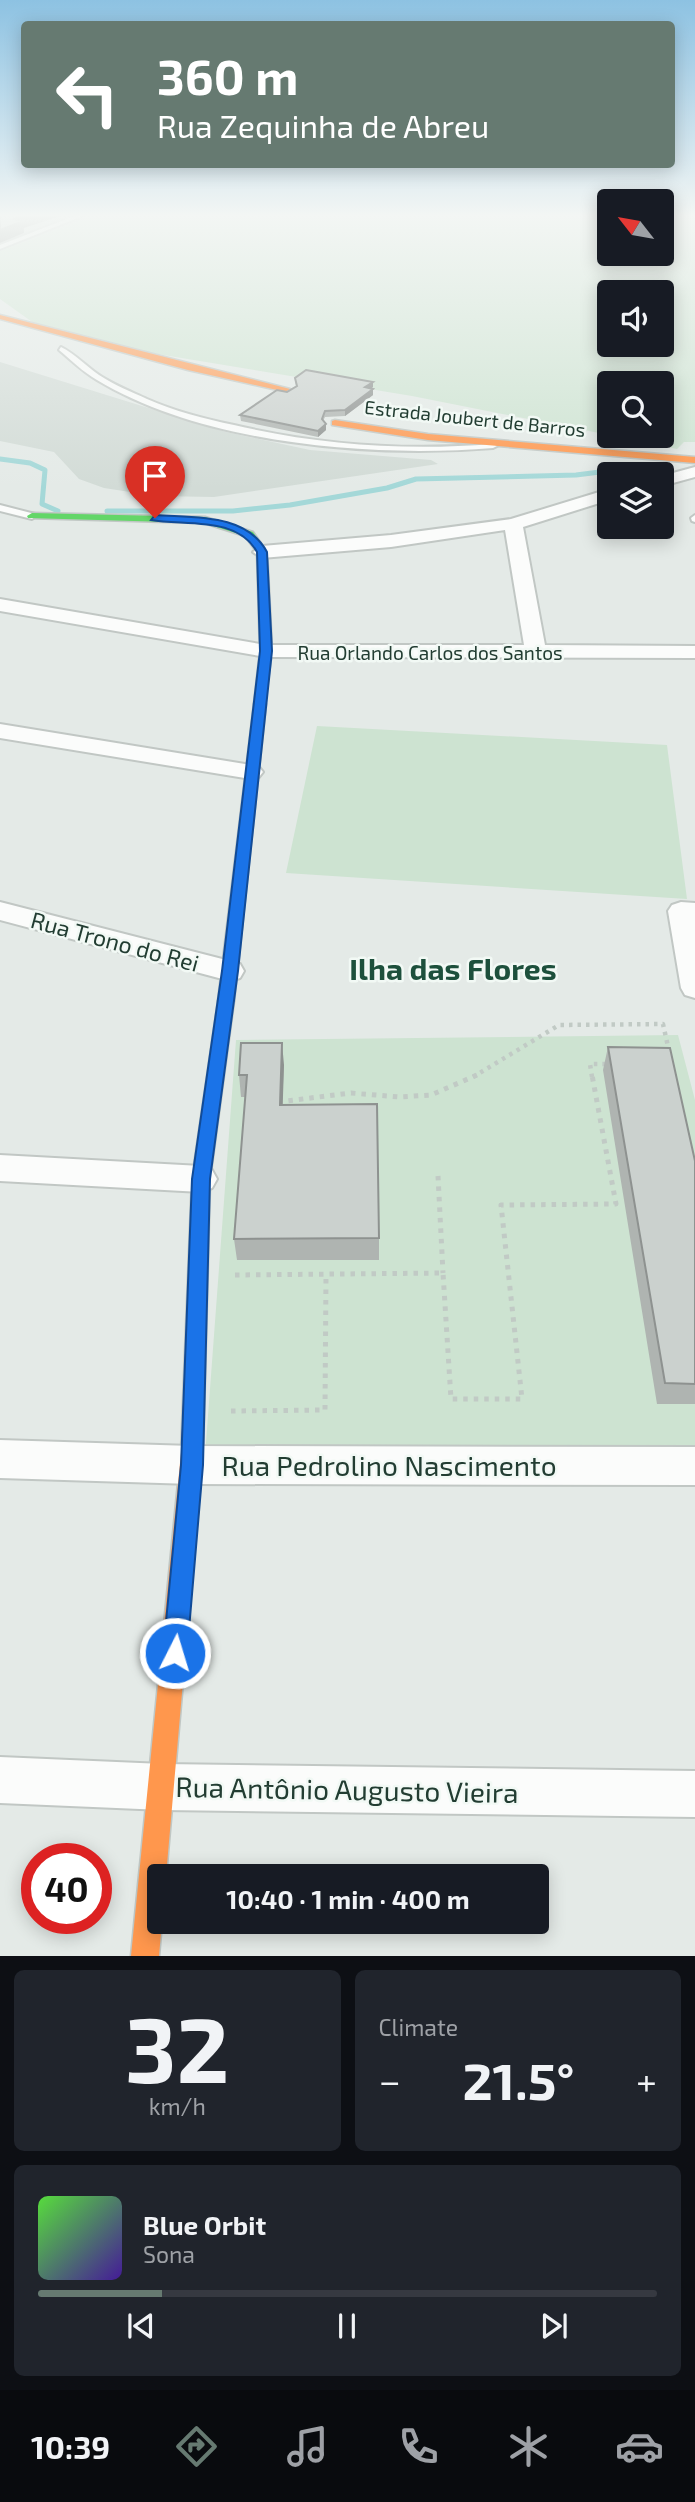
<!DOCTYPE html>
<meta charset="utf-8">
<style>
:root{--surface:#171b24;--page:#20242c;--text:#f1f3f6;--muted:#9ea1a6;--line:#363941;--accent:#667a71}
body{margin:0;font-family:"Exo 2",sans-serif;background:var(--page);color:var(--text);height:100vh;display:flex;flex-direction:column;font-size:26px;white-space:nowrap}
*{box-sizing:border-box;margin:0}
p{font-size:23px;color:var(--muted)}
.icon{flex:none;width:38px;height:38px;fill:none;stroke:currentColor;stroke-width:2;stroke-linecap:round;stroke-linejoin:round}
.map{position:relative;height:1956px;overflow:hidden}
.drawer{display:flex;flex-direction:column;gap:14px;padding:14px;background:#0d0f14;flex:1}
.drawer>*{flex:none}
.top-card{position:absolute;left:21px;top:21px;width:654px;height:147px;border-radius:7px;box-shadow:0 4px 18px #0003;background:#667a71;color:#fff;overflow:hidden}
.needle{width:46px;rotate:301deg}
.tools{position:absolute;left:597px;top:189px;display:grid;gap:14px}
.tools a{display:grid;place-items:center;width:77px;height:77px;border-radius:7px;background:var(--surface);box-shadow:0 4px 18px #0003;font-size:35px}
.speed{position:absolute;left:21px;top:1843px;display:flex;gap:14px;font-size:35px;font-weight:700;text-align:center}
.speed>*{display:grid;place-content:center;width:91px;height:91px;border-radius:50%;background:var(--surface);box-shadow:0 4px 18px #0003;line-height:1}
.speed .limit{border:10px solid #d22;background:#fff;color:#111}
.pin{position:absolute;display:grid;place-items:center;width:60px;height:60px;color:#fff;margin:-72px -30px;border-radius:50% 50% 50% 0;rotate:-45deg;box-shadow:0 0 7px #0007}
.pin .icon{rotate:45deg}
.me{position:absolute;width:77px;margin:-38px;rotate:5deg;stroke-linejoin:round;filter:drop-shadow(0 0 5px #0008)}
.turn{display:flex;align-items:center;gap:24px;height:147px;padding:0 21px;font-size:32px}
.turn .icon{width:91px;height:91px;stroke-width:2.5}
.turn b{display:block;font-size:49px;line-height:60px}
.big{font-size:52px;font-weight:700;line-height:1.1}
.drawer .tile{flex:1;display:flex;flex-direction:column;justify-content:center;gap:10px;min-width:0;padding:0 24px;border-radius:10px;background:var(--page)}
.drawer .dial{align-items:center;gap:0}
.dial b{font-size:91px;line-height:1}
.song{display:flex;align-items:center;gap:21px}
.cover{width:84px;height:84px;border-radius:10px;background:linear-gradient(135deg,hsl(110 70% 55%),hsl(260 70% 35%))}
.played{height:7px;border-radius:4px;background:linear-gradient(90deg,var(--accent) 20%,var(--line) 20%)}
.keys{display:flex;justify-content:space-around;direction:ltr}
.heat{display:flex;justify-content:space-between;align-items:center;font-size:38px;direction:ltr}
.drawer .tiles{flex:1;display:grid;gap:14px;grid-template-columns:1fr 1fr}
.tile:last-child{grid-column:span 2}
.trip{position:absolute;left:147px;top:1864px;width:402px;height:70px;border-radius:7px;background:var(--surface);box-shadow:0 4px 18px #0003;font-weight:700;line-height:70px;text-align:center}
.dock{display:flex;height:112px;justify-content:space-around;align-items:center;background:#090b0e;color:var(--muted)}
.dock .icon{width:49px;height:49px}
.dock .selected{color:var(--accent)}
.dock b{font-size:32px;color:var(--text)}
.map>svg:first-child{display:block}
.built{fill:#d2dbd6}
.green{fill:#cde3d1;fill-rule:evenodd}
.lines{fill:none;stroke-linecap:round;stroke-linejoin:round}
.stream{stroke:#a4d8d8;stroke-width:5}
.lane-casing{stroke:#c1c7c4;stroke-width:4}
.street-casing{stroke:#c1c7c4;stroke-width:4}
.fast-casing{stroke:#c0c7c4;stroke-width:3}
.slow-casing{stroke:#c0c7c4;stroke-width:3}
.jam-casing{stroke:#c0c7c4;stroke-width:3}
.path-far1{stroke:#c1cac5;stroke-width:4.5;stroke-dasharray:3.5 5;stroke-linecap:butt}
.path{stroke:#c1cac5;stroke-width:5;stroke-dasharray:4.5 6;stroke-linecap:butt}
.lane{fill:#fbfcfb;fill-rule:evenodd}
.street{fill:#fbfcfb;fill-rule:evenodd}
.fast{fill:#63d668;fill-rule:evenodd}
.slow{fill:#ff974d;fill-rule:evenodd}
.jam{fill:#b3261e;fill-rule:evenodd}
.wall{fill:#afb4b1}
.shaded-wall{fill:#8e9290}
.building{fill:#cbd1ce;stroke:#8e9290;stroke-width:2}
.route{fill:#1a73e8;stroke:#114b97;stroke-width:2}
.labels{text-anchor:middle;dominant-baseline:central;stroke-width:5;stroke-linejoin:round;paint-order:stroke}
.far-street-label{font-size:19px;fill:#223d32;stroke:#f2f9f5}
.street-label{font-size:23px;fill:#223d32;stroke:#f2f9f5}
.near-street-label{font-size:28px;fill:#223d32;stroke:#f2f9f5}
.district-label{font-size:30px;font-weight:bold;fill:#1d503c;stroke:#f2f9f5}
</style>
<div class="map">
<svg width="695" height="1956" viewBox="0 0 695 1956">
<rect width="100%" height="100%" fill="#e4eae7"/>
<path class="built" d="M0,215H96L0,251Z
M0,362L226,432L310,450L431,460L438,464L214,497L156,496L104,488L79,479L54,452L0,441Z"/>
<path class="green" d="M96,215H609V254H662V215H695V442H684L677,449L613,436H662V383H609V435L412,396L133,350L42,329L0,299V251ZM609,292H662V345H609Z
M317,726L667,745L687,899L286,873Z
M678,1035L695,1100V1450L205,1456L236,1040Z"/>
<g class="lines">
<path class="stream" d="M0,459L30,463L45,470L42,504L58,511
M107,511H233L290,505L387,488L416,479L576,475L624,469"/>
<defs>
<path id="lane" d="M77,215H85L0,249V245Z
M61,347C75,354 86,366 99,375C114,385 132,392 147,399C174,411 205,419 234,425C319,445 406,451 493,444L497,446L493,448C371,458 203,444 97,380C83,372 71,360 59,350Z
M0,505L35,514L36,516L32,519L0,511Z
M695,515V522L692,521L691,518Z"/>
<path id="street" d="M695,467V477L662,486V476Z
M609,489V500L523,527L545,645L695,646V658L266,657L0,611V599L266,645H524L505,530L391,547L262,558L253,552L262,546L391,535L511,519Z
M0,724L251,765L259,767L263,772L259,777L251,779L0,738Z
M0,902L230,961L240,964L244,971L240,978L230,981L0,920Z
M681,902L695,903V998L685,995L681,988L668,911L672,905Z
M0,1155L201,1166L212,1170L217,1179L212,1188L201,1192L0,1181Z
M0,1440L192,1446L695,1447V1485L192,1484L0,1478Z
M0,1757L163,1764L695,1771V1817L163,1810L0,1803Z"/>
<path id="fast" d="M32,513L205,517L253,532L267,552L272,651L264,707L260,708L254,704L260,651L257,552L245,536L204,523L28,518L27,516Z"/>
<path id="slow" d="M0,315L290,389L286,392L188,370L0,319Z
M335,420L428,434L695,457V463L428,440L332,425V421Z
M260,700L266,704L234,1001L226,1007L218,1001L254,704Z
M192,1442L200,1446L203,1453L166,1876H159V1922H162L159,1956H131L181,1453L184,1446Z"/>
<path id="jam" d="M226,995L234,1001L210,1179L203,1453L200,1460L192,1464L184,1460L181,1453L192,1179L218,1001Z"/>
</defs>
<use href="#lane" class="lane-casing"/>
<use href="#street" class="street-casing"/>
<use href="#fast" class="fast-casing"/>
<use href="#slow" class="slow-casing"/>
<use href="#jam" class="jam-casing"/>
<path class="path-far1" d="M473,1077L559,1025L663,1024L669,1051
M592,1077L590,1064H609"/>
<path class="path" d="M278,1102L351,1093L399,1097L431,1095L477,1075
M438,1176L443,1273
M235,1275L443,1273L451,1399H522L501,1205L616,1204L592,1075
M231,1411L325,1410L326,1274"/>
<use href="#lane" class="lane"/>
<use href="#street" class="street"/>
<use href="#fast" class="fast"/>
<use href="#slow" class="slow"/>
<use href="#jam" class="jam"/>
</g>
<path class="wall" d="M295,378L373,387L371,388L373,389V395L345,416L325,417L323,421L326,424V430L318,437L241,421L240,415L296,386Z
M608,1047L695,1161V1404H657L603,1070Z
M284,1065L282,1105L379,1238V1260H237L234,1239L245,1097H241L239,1075Z"/>
<path class="shaded-wall" d="M25,215H63L24,228V233L0,243V230L14,219Z
M373,382V387L365,393V387Z
M373,389V395L345,416V410Z
M326,424V430L318,437V431Z
M282,1043L284,1065L282,1127L280,1105Z"/>
<path class="building" d="M0,215H25L14,219L23,221L0,230Z
M306,370L373,382L365,387L373,389L345,410L325,411L322,419L326,424L318,431L240,415L277,390L287,392L297,386L295,378Z
M241,1043H282L280,1105L377,1104L379,1238L234,1239L247,1075H239Z
M608,1047L670,1048L695,1161V1384L665,1383Z"/>
<linearGradient id="sky" x2="0" y2="1"><stop stop-color="#8dc2e2"/><stop offset="0.44" stop-color="#f3f6f4"/><stop offset="1" stop-color="#f3f6f4" stop-opacity="0"/></linearGradient>
<rect width="695" height="489" fill="url(#sky)"/>
<path class="route" d="M155,515C194,518 246,513 267,552L272,651L238,971L210,1179L203,1465L187,1653L184,1662L175,1665L166,1662L163,1653L181,1465L192,1179L222,971L260,651L257,552C237,516 186,526 151,520Z"/>
<g class="labels">
<g class="far-street-label">
<text transform="translate(475 418) rotate(6)">Estrada Joubert de Barros</text>
<text x="430" y="652">Rua Orlando Carlos dos Santos</text>
</g>
<g class="street-label">
<text transform="translate(115 941) rotate(15)">Rua Trono do Rei</text>
</g>
<g class="near-street-label">
<text x="389" y="1465">Rua Pedrolino Nascimento</text>
<text transform="translate(347 1789) rotate(1)">Rua Antônio Augusto Vieira</text>
</g>
<g class="district-label">
<text x="453" y="968">Ilha das Flores</text>
</g>
</g>
</svg>
<div class="tools">
<a><svg class="needle" viewBox="-14 -14 28 28"><path d="M0-13l5 13h-10z" fill="#e53935"/><path d="M0 13l5-13h-10z" fill="#9ea1a6"/></svg></a>
<a><svg class="icon" aria-label="sound" viewBox="0 0 24 24"><path d="M4 9h4l5-4v14l-5-4H4zM17 9q2 3 0 6"/></svg></a>
<a><svg class="icon" aria-label="search" viewBox="0 0 24 24"><circle cx="10" cy="10" r="6"/><path d="M15 15l6 6"/></svg></a>
<a><svg class="icon" aria-label="layers" viewBox="0 0 24 24"><path d="M12 4l9 5-9 5-9-5zM3 14l9 5 9-5"/></svg></a>
</div>
<div class="speed"><div class="limit">40</div></div>
<div class="pin" style="left:155px;top:518px;background:#d93025"><svg class="icon" aria-label="arrive" viewBox="0 0 24 24"><path d="M6 21V4h12l-3 4 3 4H6"/></svg></div>
<svg class="me" style="left:175px;top:1653px" viewBox="-20 -20 40 40"><circle r="17" fill="#1a73e8" stroke="#fff" stroke-width="3"/><path d="M0-11L8 9 0 5-8 9z" fill="#fff"/></svg>
<div class="trip">10:40 · 1 min · 400 m</div>
<div class="top-card">
<div class="turn"><svg class="icon" aria-label="left" viewBox="0 0 24 24"><path d="M17 20v-9H6M10 6l-5 5 5 5"/></svg><div><b>360 m</b>Rua Zequinha de Abreu</div></div>
</div>
</div>
<section class="drawer">
<div class="tiles">
<div class="tile dial"><b>32</b><p>km/h</p></div>
<div class="tile"><p>Climate</p>
<div class="heat"><a>−</a><b class="big">21.5°</b><a>+</a></div>
</div>
<div class="tile">
<div class="song"><i class="cover"></i><div><b>Blue Orbit</b><p>Sona</p></div></div>
<div class="played"></div>
<div class="keys"><svg class="icon" aria-label="previous" viewBox="0 0 24 24"><path d="M18 5L8 12l10 7zM5 5v14"/></svg><svg class="icon" aria-label="pause" viewBox="0 0 24 24"><path d="M8 5v14M16 5v14"/></svg><svg class="icon" aria-label="next" viewBox="0 0 24 24"><path d="M6 5l10 7-10 7zM19 5v14"/></svg></div>
</div>
</div>
</section>
<nav class="dock">
<b>10:39</b>
<svg class="icon selected" aria-label="directions" viewBox="0 0 24 24"><path d="M12 3l9 9-9 9-9-9zM9 14v-3h6M13 9l2 2-2 2"/></svg>
<svg class="icon" aria-label="music" viewBox="0 0 24 24"><path d="M9 18V5l10-2v13"/><circle cx="6" cy="18" r="3"/><circle cx="16" cy="16" r="3"/></svg>
<svg class="icon" aria-label="phone" viewBox="0 0 24 24"><path d="M5 4h4l2 5-3 2q2 4 5 5l2-3 5 2v4C11 20 4 13 5 4z"/></svg>
<svg class="icon" aria-label="climate" viewBox="0 0 24 24"><path d="M12 3v18M4 7l16 10M4 17L20 7"/></svg>
<svg class="icon" aria-label="car" viewBox="0 0 24 24"><path d="M5 17H2v-5l4-1 3-4h7l3 4 3 1v5h-3M9 17h6M6 11h13"/><circle cx="7" cy="17" r="2"/><circle cx="17" cy="17" r="2"/></svg>
</nav>
